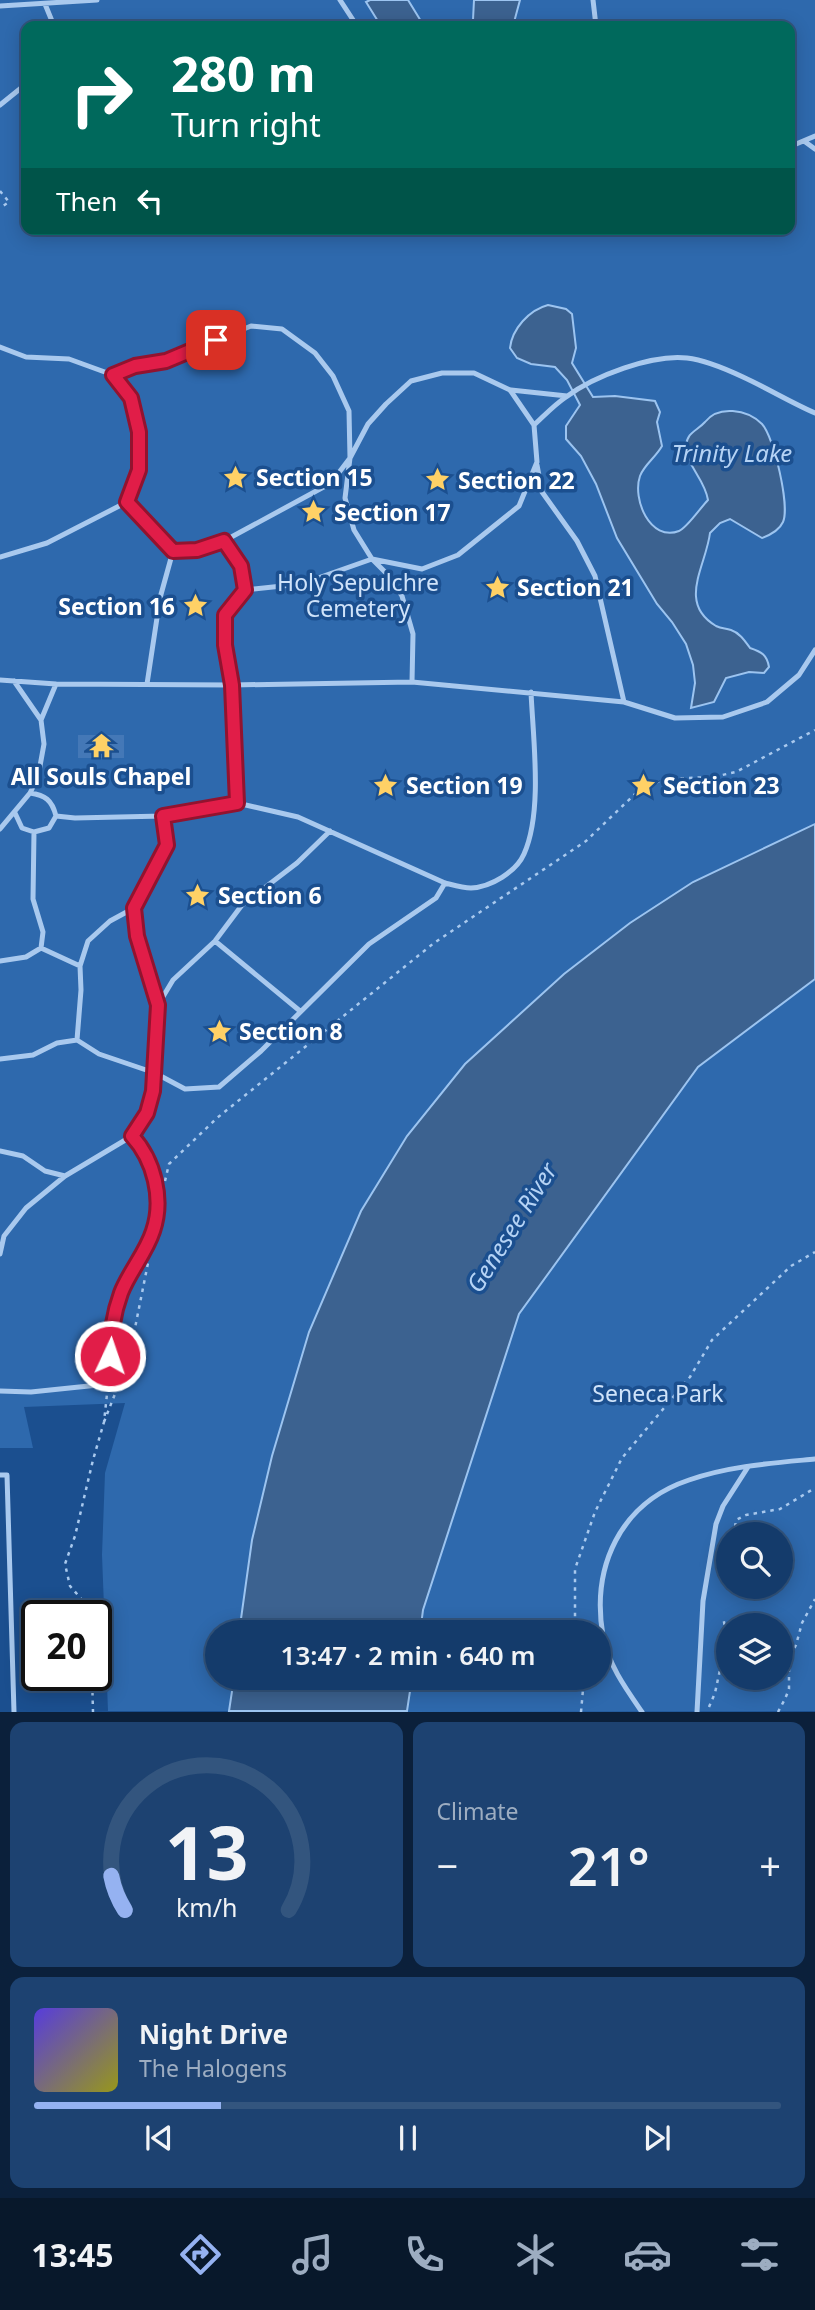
<!DOCTYPE html>
<meta charset="utf-8">
<style>
:root{--surface:#143b6b;--page:#1d4271;--text:#f1f3f6;--muted:#9dadc1;--line:#33557e;--accent:#95b2f1}
body{margin:0;font-family:"Noto Sans",sans-serif;background:var(--page);color:var(--text);height:100vh;display:flex;flex-direction:column;font-size:26px;white-space:nowrap}
*{box-sizing:border-box;margin:0}
p{font-size:23px;color:var(--muted)}
.icon{flex:none;width:38px;height:38px;fill:none;stroke:currentColor;stroke-width:2;stroke-linecap:round;stroke-linejoin:round}
.map{position:relative;height:1712px;overflow:hidden}
.sheet{display:flex;flex-direction:column;gap:10px;padding:10px;background:#0b203b;flex:1}
.sheet>*{flex:none}
.guide{position:absolute;left:21px;top:21px;width:774px;height:214px;border-radius:14px;box-shadow:0 4px 18px #0003,0 0 0 2px var(--line);background:#00695c;color:#fff;overflow:hidden}
.tools{position:absolute;left:716px;top:1522px;display:grid;gap:14px}
.tools a{display:grid;place-items:center;width:77px;height:77px;border-radius:50%;background:var(--surface);box-shadow:0 4px 18px #0003,0 0 0 2px var(--line);font-size:35px}
.speed{position:absolute;left:21px;top:1600px;display:flex;gap:14px;font-size:35px;font-weight:700;text-align:center}
.speed>*{display:grid;place-content:center;width:91px;height:91px;border-radius:50%;background:var(--surface);box-shadow:0 4px 18px #0003,0 0 0 2px var(--line);line-height:1}
.speed .limit{border:4px solid #111;border-radius:10px;background:#fff;color:#111}
.pin{position:absolute;display:grid;place-items:center;width:60px;height:60px;color:#fff;margin:-30px;border-radius:14px;box-shadow:0 4px 10px #0006}
.me{position:absolute;width:77px;margin:-38px;rotate:3deg;stroke-linejoin:round;filter:drop-shadow(0 0 5px #0008)}
.turn{display:flex;align-items:center;gap:24px;height:147px;padding:0 35px;font-size:32px}
.turn .icon{width:91px;height:91px;stroke-width:2.5}
.turn b{display:block;font-size:49px;line-height:60px}
.then{display:flex;align-items:center;height:66px;padding:0 35px;background:#0003;gap:14px;font-size:26px}
.big{font-size:52px;font-weight:600;line-height:1.1}
.sheet .card{flex:1;display:flex;flex-direction:column;justify-content:center;gap:10px;min-width:0;padding:0 24px;border-radius:14px;background:var(--page)}
.sheet .dial{align-items:center;gap:0}
.dial svg{height:182px;overflow:visible;fill:none;stroke:var(--line);stroke-width:7;stroke-linecap:round;text-anchor:middle}
.dial text{fill:var(--text);stroke:none}
.song{display:flex;align-items:center;gap:21px}
.cover{width:84px;height:84px;border-radius:10px;background:linear-gradient(135deg,hsl(250 70% 55%),hsl(60 70% 35%))}
.played{height:7px;border-radius:4px;background:linear-gradient(90deg,var(--accent) 25%,var(--line) 25%)}
.keys{display:flex;justify-content:space-around;direction:ltr}
.heat{display:flex;justify-content:space-between;align-items:center;font-size:38px;direction:ltr}
.sheet .tiles{flex:1;display:grid;gap:10px;grid-template-columns:1fr 1fr}
.card:last-child{grid-column:span 2}
.trip{position:absolute;left:205px;top:1620px;width:406px;height:70px;border-radius:35px;background:var(--surface);box-shadow:0 4px 18px #0003,0 0 0 2px var(--line);font-weight:600;line-height:70px;text-align:center}
.menu{display:flex;height:112px;justify-content:space-around;align-items:center;background:#08182b;color:var(--muted)}
.menu .icon{width:49px;height:49px}
.menu .current{color:var(--accent)}
.menu b{font-size:32px;color:var(--text)}
.map>svg:first-child{display:block}
.green{fill:#2e69ad;fill-rule:evenodd}
.water{fill:#3c6290;stroke:#9cc4f0;stroke-width:2}
.building{fill:#4478b7}
.lines{fill:none;stroke-linecap:round;stroke-linejoin:round}
.path{stroke:#a9c9ee;stroke-width:2.5;stroke-dasharray:3.5 5;stroke-linecap:butt}
.lane{stroke:#a9c9ee;stroke-width:5}
.route-casing{stroke:#92132f;stroke-width:18}
.route{stroke:#e11d48;stroke-width:12}
.labels{text-anchor:middle;dominant-baseline:central;stroke-width:7;stroke-linejoin:round;paint-order:stroke}
.poi-label{font-size:23px;font-weight:bold;fill:#fff;stroke:#1b4f8f;text-anchor:start}
.park-label{font-size:23px;fill:#cfe3fa;stroke:#1b4f8f}
.water-label{font-size:24px;font-style:italic;fill:#b5d3f5;stroke:#1b4f8f}
</style>
<div class="map">
<svg width="815" height="1712" viewBox="0 0 815 1712">
<rect width="100%" height="100%" fill="#1b4f8f"/>
<path class="green" d="M0,0H815V824L693,882L630,923L564,974L465,1064L407,1136L361,1211L309,1332L272,1456L252,1540L239,1633H217V1678H234L229,1711H108L102,1555L105,1473L125,1403L24,1407L33,1448H0ZM26,26H789V229H26Z
M815,979V1711L407,1712L412,1678H598V1633H420L423,1610L519,1314L698,1067ZM728,1535H780V1587H728ZM728,1626H780V1678H728Z"/>
<path class="water" d="M370,0H408L424,26H381L366,2Z
M474,0H520L513,26H459L468,25L473,20Z
M548,305L566,309L572,314L576,348L572,363L593,397L615,396L655,401L660,412L657,422L662,446C656,457 644,465 640,476C632,499 650,542 679,531C687,528 701,507 708,500C705,479 685,464 686,446C687,432 697,431 705,422C718,405 747,409 762,424C774,437 790,506 783,522C779,531 770,535 762,538L730,519L720,523L710,533C706,566 677,603 716,626C722,629 725,628 731,630C740,633 745,641 750,648C762,652 767,655 769,667L764,673L749,672L726,678L714,702L691,708L695,683L693,665L686,644L672,622L657,604L617,538L596,484L581,456L566,439V426L580,405L567,380L555,367L531,364L517,358L510,348C512,329 529,310 548,305Z
M815,824V979L698,1067L519,1314L423,1610L420,1633H239L252,1540L272,1456L309,1332L361,1211L407,1136L465,1064L564,974L630,923L693,882Z
M234,1678H412L407,1711H229Z"/>
<path class="building" d="M78,735H124V758H78Z"/>
<g class="lines">
<path class="path" d="M0,191L9,202L0,208
M165,1181L169,1164L217,1118L434,943L586,841L635,794L663,779L713,777L736,772L815,730
M104,1422L129,1358L148,1263
M734,1535L736,1520L746,1515L780,1509L815,1488
M90,1615V1609L70,1586L65,1564L75,1536L93,1460L104,1422L107,1394
M577,1633L575,1622V1569L595,1512L622,1458L690,1377L712,1340L791,1266L815,1252
M92,1675L93,1712
M709,1707L715,1693L727,1637L723,1617
M581,1712L584,1678
M778,1712L785,1699L789,1689V1658L796,1645L802,1623L815,1599"/>
<path class="lane" d="M340,0L357,26
M593,0L596,26
M45,4L54,26
M0,6L97,0
M0,105L26,84
M804,141L815,149
M789,147L815,136
M0,347L26,357L69,359L113,375L131,398L139,432V470L127,502L173,551L197,549L224,541L331,483L350,458L368,424L386,404L411,381L442,373H474L510,390L534,425L537,462L519,506L458,555L422,569L372,559L301,584L245,590L225,615V645L232,685L237,803
M113,375L135,366L166,361L251,326L282,329L315,353L333,376L349,411L350,458L345,498L354,530L372,559L390,577L402,596L413,634L412,682
M511,390L567,396
M534,425C544,416 554,405 566,397C594,376 652,354 687,358C705,360 726,369 743,377C767,388 790,402 815,413
M537,465L542,492L577,541L595,576L624,702
M224,541L241,566L245,590
M0,557L47,543L127,502
M0,680L56,684
M147,684L160,598L173,551
M41,720L56,684L232,685L412,682L624,702L675,718L723,717L767,702L799,675L815,650
M15,813L22,828L34,832L49,828L56,816C52,800 45,795 30,793
M56,816L75,818L163,816L237,803L298,817L445,883C453,885 463,888 471,888C491,887 516,872 524,854C543,812 533,738 531,692
M0,829L30,793L38,777L44,744L41,720L14,681
M134,908L137,936L158,1005
M215,941L300,1011
M41,948L80,966
M0,961L26,957L41,948L43,932L33,899L34,832
M77,1040L81,990L80,966L88,941L110,921L134,908L167,845L163,816
M0,1059L33,1055L57,1043L77,1040L99,1054L155,1073L185,1089L219,1087L261,1051L369,944L436,898L445,883
M0,1151L23,1156L45,1171L65,1176
M0,1254L4,1236L26,1208L65,1176L132,1136L147,1113L155,1073L158,1005L173,980L215,941L242,905L297,863L330,831
M0,1391L31,1392L108,1384L112,1323L122,1290L154,1230L157,1204L155,1178L143,1148L132,1136
M0,1475H7L14,1712
M642,1712C626,1689 608,1664 603,1636C591,1567 620,1503 689,1480C729,1466 773,1463 815,1459
M697,1712L703,1601L716,1524L723,1506L748,1467"/>
</g>
<g class="lines">
<defs>
<path id="route" d="M110,1356C111,1333 113,1315 121,1293C129,1272 146,1253 153,1231C164,1199 154,1160 132,1136L147,1113L153,1091L158,1005L137,936L134,908L167,845L163,816L237,803L232,685L225,645V615L245,590L241,566L224,541L197,550L173,551L127,502L139,470V432L131,398L113,375L135,366L166,361L216,340"/>
</defs>
<use href="#route" class="route-casing"/>
<use href="#route" class="route"/>
</g>
<defs>
<symbol id="sight-bare" viewBox="-9 -9 18 18"><path d="M0-6L1.8-2.2L6-1.7L2.9 1.2L3.7 5.4L0 3.3L-3.7 5.4L-2.9 1.2L-6-1.7L-1.8-2.2Z" fill="#ffd166" stroke="#1b4f8f" stroke-width="2.5" paint-order="stroke"/></symbol>
<symbol id="temple-bare" viewBox="-9 -9 18 18"><path d="M0-6L5-2H3V0L6.5 2.5H4V6H1.5V3h-3V6H-4V2.5H-6.5L-3 0V-2H-5Z" fill="#ffd166" stroke="#1b4f8f" stroke-width="2.5" paint-order="stroke"/></symbol>
</defs>
<g fill-rule="evenodd">
<use href="#sight-bare" x="218" y="460" width="35" height="35"/>
<use href="#sight-bare" x="420" y="462" width="35" height="35"/>
<use href="#sight-bare" x="296" y="494" width="35" height="35"/>
<use href="#sight-bare" x="480" y="570" width="35" height="35"/>
<use href="#sight-bare" x="178" y="588" width="35" height="35"/>
<use href="#temple-bare" x="84" y="728" width="35" height="35"/>
<use href="#sight-bare" x="368" y="768" width="35" height="35"/>
<use href="#sight-bare" x="626" y="768" width="35" height="35"/>
<use href="#sight-bare" x="180" y="878" width="35" height="35"/>
<use href="#sight-bare" x="202" y="1014" width="35" height="35"/>
</g>
<g class="labels">
<g class="poi-label">
<text x="256" y="477">Section 15</text>
<text x="458" y="480">Section 22</text>
<text x="334" y="512">Section 17</text>
<text x="517" y="587">Section 21</text>
<text x="175" y="606" text-anchor="end">Section 16</text>
<text x="101" y="776" text-anchor="middle">All Souls Chapel</text>
<text x="406" y="785">Section 19</text>
<text x="663" y="785">Section 23</text>
<text x="218" y="895">Section 6</text>
<text x="239" y="1031">Section 8</text>
</g>
<g class="park-label">
<text x="358" y="582">Holy Sepulchre<tspan x="358" dy="26">Cemetery</tspan></text>
<text x="658" y="1393">Seneca Park</text>
</g>
<g class="water-label">
<text x="732" y="452">Trinity Lake</text>
<text transform="translate(511 1227) rotate(-58)">Genesee River</text>
</g>
</g>
</svg>
<div class="tools">
<a><svg class="icon" aria-label="search" viewBox="0 0 24 24"><circle cx="10" cy="10" r="6"/><path d="M15 15l6 6"/></svg></a>
<a><svg class="icon" aria-label="layers" viewBox="0 0 24 24"><path d="M12 4l9 5-9 5-9-5zM3 14l9 5 9-5"/></svg></a>
</div>
<div class="speed"><div class="limit">20</div></div>
<div class="pin" style="left:216px;top:340px;background:#d93025"><svg class="icon" aria-label="arrive" viewBox="0 0 24 24"><path d="M6 21V4h12l-3 4 3 4H6"/></svg></div>
<svg class="me" style="left:110px;top:1356px" viewBox="-20 -20 40 40"><circle r="17" fill="#e11d48" stroke="#fff" stroke-width="3"/><path d="M0-11L8 9 0 5-8 9z" fill="#fff"/></svg>
<div class="trip">13:47 · 2 min · 640 m</div>
<div class="guide">
<div class="turn"><svg class="icon" aria-label="right" viewBox="0 0 24 24"><path d="M7 20v-9h11M14 6l5 5-5 5"/></svg><div><b>280 m</b>Turn right</div></div>
<div class="then">Then<svg class="icon" aria-label="left" viewBox="0 0 24 24"><path d="M17 20v-9H6M10 6l-5 5 5 5"/></svg></div>
</div>
</div>
<section class="sheet">
<div class="tiles">
<div class="card dial"><svg viewBox="0 0 100 80">
<path d="M14 69A42 42 0 1 1 86 69"/>
<path d="M14 69A42 42 0 0 1 8 54" stroke="#95b2f1"/>
<text x="50" y="56" font-size="32" font-weight="700">13</text>
<text x="50" y="72" font-size="11">km/h</text>
</svg></div>
<div class="card"><p>Climate</p>
<div class="heat"><a>−</a><b class="big">21°</b><a>+</a></div>
</div>
<div class="card">
<div class="song"><i class="cover"></i><div><b>Night Drive</b><p>The Halogens</p></div></div>
<div class="played"></div>
<div class="keys"><svg class="icon" aria-label="previous" viewBox="0 0 24 24"><path d="M18 5L8 12l10 7zM5 5v14"/></svg><svg class="icon" aria-label="pause" viewBox="0 0 24 24"><path d="M8 5v14M16 5v14"/></svg><svg class="icon" aria-label="next" viewBox="0 0 24 24"><path d="M6 5l10 7-10 7zM19 5v14"/></svg></div>
</div>
</div>
</section>
<nav class="menu">
<b>13:45</b>
<svg class="icon current" aria-label="directions" viewBox="0 0 24 24"><path d="M12 3l9 9-9 9-9-9zM9 14v-3h6M13 9l2 2-2 2"/></svg>
<svg class="icon" aria-label="music" viewBox="0 0 24 24"><path d="M9 18V5l10-2v13"/><circle cx="6" cy="18" r="3"/><circle cx="16" cy="16" r="3"/></svg>
<svg class="icon" aria-label="phone" viewBox="0 0 24 24"><path d="M5 4h4l2 5-3 2q2 4 5 5l2-3 5 2v4C11 20 4 13 5 4z"/></svg>
<svg class="icon" aria-label="climate" viewBox="0 0 24 24"><path d="M12 3v18M4 7l16 10M4 17L20 7"/></svg>
<svg class="icon" aria-label="car" viewBox="0 0 24 24"><path d="M5 17H2v-5l4-1 3-4h7l3 4 3 1v5h-3M9 17h6M6 11h13"/><circle cx="7" cy="17" r="2"/><circle cx="17" cy="17" r="2"/></svg>
<svg class="icon" aria-label="filters" viewBox="0 0 24 24"><path d="M4 7h16M4 17h16"/><circle cx="9" cy="7" r="2"/><circle cx="15" cy="17" r="2"/></svg>
</nav>
